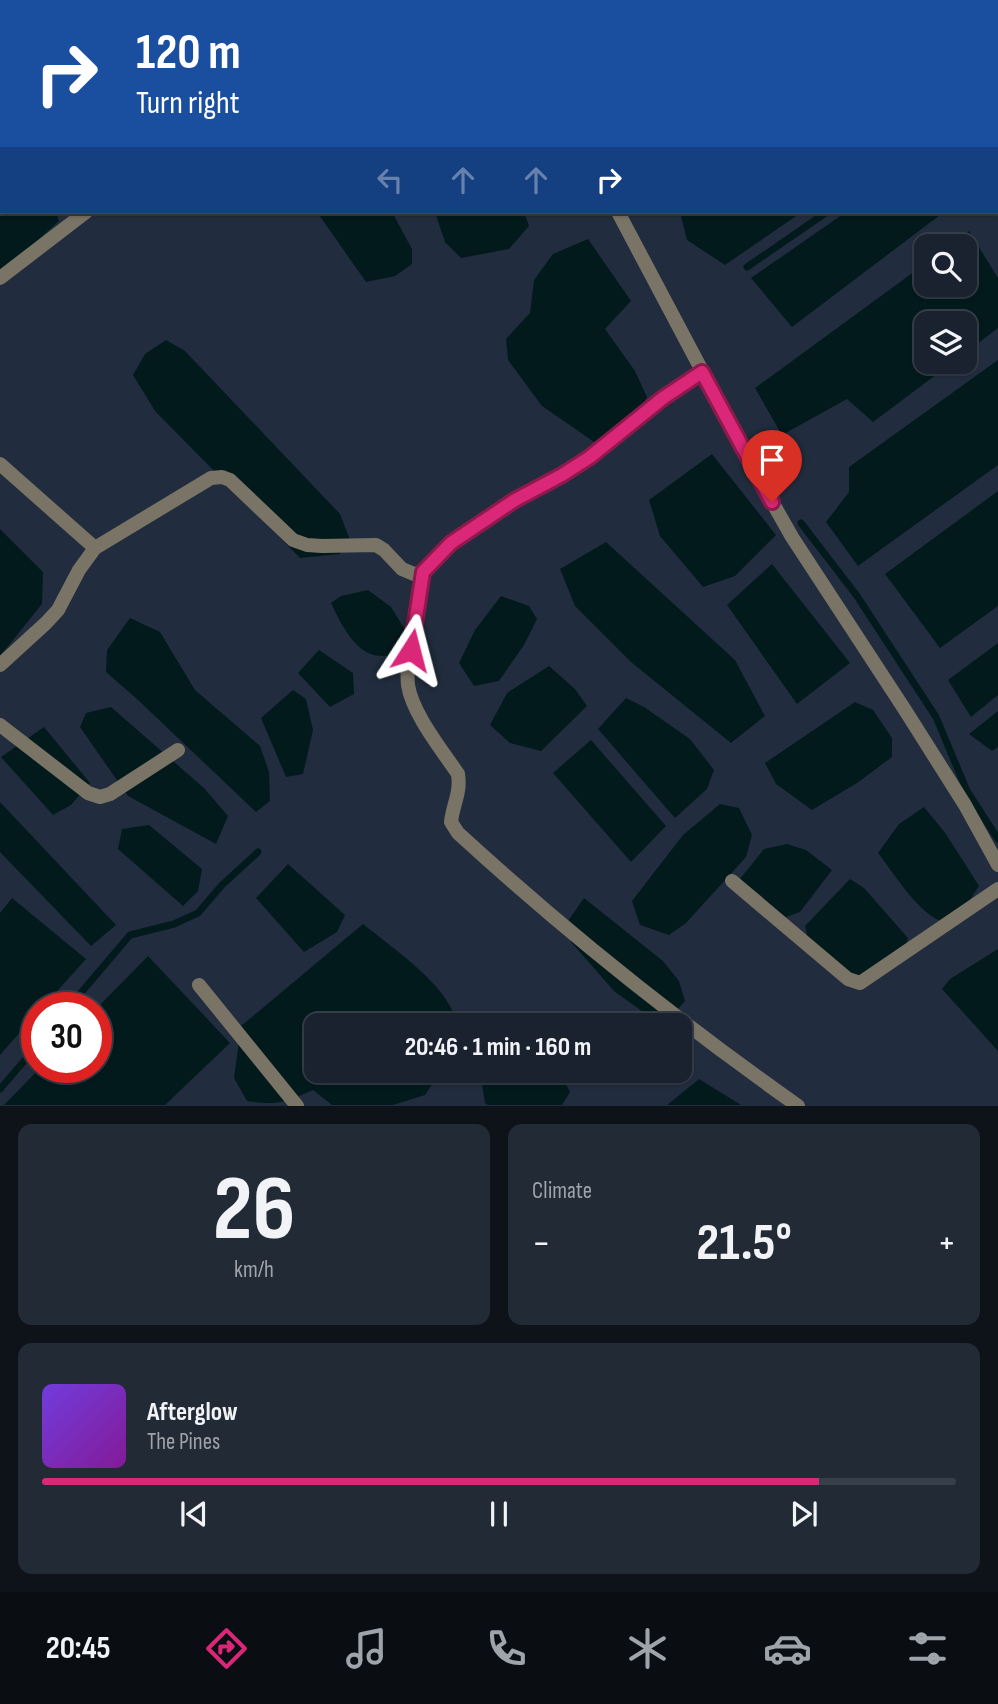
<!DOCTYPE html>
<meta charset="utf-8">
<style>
:root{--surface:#19222e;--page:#222a36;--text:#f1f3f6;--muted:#9fa4aa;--line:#373f4a;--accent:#db2777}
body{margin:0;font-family:"Sofia Sans Condensed",sans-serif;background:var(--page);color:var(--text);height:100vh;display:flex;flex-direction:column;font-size:26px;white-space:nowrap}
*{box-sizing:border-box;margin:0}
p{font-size:23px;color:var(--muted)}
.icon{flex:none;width:38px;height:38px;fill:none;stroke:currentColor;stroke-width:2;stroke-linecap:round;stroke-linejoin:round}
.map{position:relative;height:1106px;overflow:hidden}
.drawer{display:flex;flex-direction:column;gap:18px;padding:18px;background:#0e1319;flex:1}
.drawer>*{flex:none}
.hud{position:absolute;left:0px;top:0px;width:999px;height:214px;box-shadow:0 2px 5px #0004,0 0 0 2px var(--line);background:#1a4fa0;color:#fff;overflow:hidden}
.buttons{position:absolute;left:914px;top:234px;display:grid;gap:14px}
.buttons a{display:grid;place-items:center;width:63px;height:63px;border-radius:14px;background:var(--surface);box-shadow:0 2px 5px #0004,0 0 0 2px var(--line);font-size:35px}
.speed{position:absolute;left:21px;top:992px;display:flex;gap:14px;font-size:35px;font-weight:700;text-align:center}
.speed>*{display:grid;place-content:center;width:91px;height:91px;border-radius:50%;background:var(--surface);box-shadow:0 2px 5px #0004,0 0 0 2px var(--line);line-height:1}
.speed .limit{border:10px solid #d22;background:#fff;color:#111}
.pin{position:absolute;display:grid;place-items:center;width:60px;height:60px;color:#fff;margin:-72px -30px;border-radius:50% 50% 50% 0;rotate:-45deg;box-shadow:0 0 7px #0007}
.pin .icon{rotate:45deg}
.me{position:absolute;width:77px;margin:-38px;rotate:9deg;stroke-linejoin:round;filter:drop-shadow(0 0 5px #0008)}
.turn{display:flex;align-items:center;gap:24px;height:147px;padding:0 21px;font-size:32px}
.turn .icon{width:91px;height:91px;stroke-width:2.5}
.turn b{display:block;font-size:49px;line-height:60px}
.lanes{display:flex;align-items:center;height:66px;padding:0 21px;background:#0003;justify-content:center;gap:35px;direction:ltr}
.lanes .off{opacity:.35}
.big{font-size:52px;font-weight:700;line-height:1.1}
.drawer .tile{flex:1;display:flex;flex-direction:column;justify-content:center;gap:10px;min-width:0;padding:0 24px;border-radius:14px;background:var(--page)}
.drawer .dial{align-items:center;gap:0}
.dial b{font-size:91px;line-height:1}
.song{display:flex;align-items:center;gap:21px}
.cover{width:84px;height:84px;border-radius:10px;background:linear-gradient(135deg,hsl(260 70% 55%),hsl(290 70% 35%))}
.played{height:7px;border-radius:4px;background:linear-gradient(90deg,var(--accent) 85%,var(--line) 85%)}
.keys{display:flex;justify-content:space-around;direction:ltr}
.heat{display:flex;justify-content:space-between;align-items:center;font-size:38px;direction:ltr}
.drawer .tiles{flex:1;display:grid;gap:18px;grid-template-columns:1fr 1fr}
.tile:last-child{grid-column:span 2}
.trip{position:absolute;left:304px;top:1013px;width:388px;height:70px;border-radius:14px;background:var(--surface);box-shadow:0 2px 5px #0004,0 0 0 2px var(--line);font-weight:700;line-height:70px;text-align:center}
.menu{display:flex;height:112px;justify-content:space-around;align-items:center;background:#0a0e12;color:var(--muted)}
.menu .icon{width:49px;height:49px}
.menu .active{color:var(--accent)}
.menu b{font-size:32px;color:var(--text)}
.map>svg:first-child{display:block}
.water{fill:#031a1d}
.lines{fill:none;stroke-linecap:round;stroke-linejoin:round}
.stream{stroke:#031a1d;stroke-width:7}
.minor{stroke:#7a7466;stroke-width:14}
.tertiary{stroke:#7a7466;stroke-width:14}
.route-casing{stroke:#8e194d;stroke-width:18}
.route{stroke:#db2777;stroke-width:12}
</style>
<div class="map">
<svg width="998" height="1106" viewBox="0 0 998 1106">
<rect width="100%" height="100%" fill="#212d3e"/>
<path class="water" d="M837,0H955L835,2Z
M0,156L2,212H56L59,221L0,274Z
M317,212H392L412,249V264L395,276L366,282Z
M440,212H524L529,226L509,249L461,258L445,242L436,215Z
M680,212H802L725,265L687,240Z
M846,212H944L792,327L751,278Z
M969,231L998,278V328L964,354V324H926V362H953L873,422L847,399L782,435L755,388L926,263V285H964V247H948Z
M588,239L631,301L605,329L635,371L647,397L633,423L600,446L542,406L508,360L506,339L530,313L534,280L553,254Z
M166,340L185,351L340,514L350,540L340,554L300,558L155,411L133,375L145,354Z
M998,360V465L858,566L826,522L849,492V467Z
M712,454L776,535L735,576L703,587L660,536L649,500Z
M998,491V606L940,648L885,574Z
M0,529L43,572L42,604L0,656Z
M606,542L735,660L765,716L731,743L631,662L575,606L560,569Z
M772,564L850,663L797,704L727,605Z
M368,590L391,607L409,636L397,655C390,655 380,657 374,655C353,650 339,620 331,603L341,596Z
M501,596L529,606L537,619L524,645L499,681L474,686L459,663L475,630Z
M130,618L160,632L195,690L260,746L269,772L270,801L256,812L138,700L106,672L107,650Z
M998,643V695L971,717L948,680Z
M319,650L353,673L354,694L330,707L298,673Z
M549,666L575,689L587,706L541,751L510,743L490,725L507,693Z
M293,690L306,699L313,730L303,774L286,777L261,718Z
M626,698L644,707L690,739L714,770L707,789L675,818L598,729Z
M855,702L873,710L892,738V757L857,783L812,810L776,784L765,763Z
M111,707L204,788L228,816L216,844L128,796L80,727L86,713Z
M998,711V747L992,751L969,734Z
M44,727L90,783L71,805L53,815L1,757Z
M591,740L666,826L631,862L553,773Z
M0,802L116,925L91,946L0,852Z
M720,804L739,808L752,835L746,857L686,923L669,935L640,925L632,901L683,835Z
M924,807L946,834L979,886L966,906L945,922C921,918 893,872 878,853L899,824Z
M149,825L202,869L198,891L183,906L118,849L122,829Z
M787,844L806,850L832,870L800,912L775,921L740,879L764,849Z
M288,864L345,915L337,932L304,952L256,898Z
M850,879L864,888L908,938L905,950L849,987L810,946L805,926Z
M12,898L86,959L42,1008H37V1013L0,1055V913Z
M584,898L663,961L679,981L685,1001L668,1020L657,1022L614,991L571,942L568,921Z
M363,924C391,947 454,989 456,1025L317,1026V1071H441L425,1095L393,1105H332L313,1090C286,1102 276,1106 247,1101L234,1078L241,1026Z
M998,949V1051L942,989L950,979Z
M148,956L230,1043L165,1105H4L40,1068H96V1009Z
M492,1071H559L570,1092L562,1105H488L485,1103L482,1084Z
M699,1079L741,1105H667Z"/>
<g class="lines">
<path class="stream" d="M747,267L827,212
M801,523L857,596L936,717L967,791L998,839
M68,1008L130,935L174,924L198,913L222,885L258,852
M0,1089L37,1046"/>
<path class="minor" d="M267,2L268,0
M0,108L2,109
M0,278L86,212
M0,464L95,548
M423,572C418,604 405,654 408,685C412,713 442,750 458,774C461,793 453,804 451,822L458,833C565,931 679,1022 798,1106
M0,665L46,623L58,610L79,570L95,548L211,478L222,477L230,480L293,540L307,545L322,546L376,545L384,550L402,569L414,574L423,572L451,543L474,526L590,457L663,398L702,372
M0,725L88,793L100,797L110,794L178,750
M732,881L848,979L860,983L998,889
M199,985L297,1106"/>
<path class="tertiary" d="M518,0V2
M618,212L762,484L792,537L905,710L965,805L998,865"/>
</g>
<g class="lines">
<defs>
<path id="route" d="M411,650L423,572L451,543L515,500L562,475L590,457L663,398L702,372L772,502"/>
</defs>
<use href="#route" class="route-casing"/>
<use href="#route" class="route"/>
</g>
</svg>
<div class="buttons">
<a><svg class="icon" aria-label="search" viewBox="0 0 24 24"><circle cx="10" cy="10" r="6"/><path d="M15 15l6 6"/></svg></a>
<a><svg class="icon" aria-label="layers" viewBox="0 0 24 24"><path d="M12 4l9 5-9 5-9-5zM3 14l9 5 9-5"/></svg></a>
</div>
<div class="speed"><div class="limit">30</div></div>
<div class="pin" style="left:772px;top:502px;background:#d93025"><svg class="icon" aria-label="arrive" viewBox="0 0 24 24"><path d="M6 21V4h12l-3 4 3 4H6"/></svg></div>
<svg class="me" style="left:411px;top:650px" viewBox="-20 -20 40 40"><path d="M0-17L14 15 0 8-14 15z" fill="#db2777" stroke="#fff" stroke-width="4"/></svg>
<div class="trip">20:46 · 1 min · 160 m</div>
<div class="hud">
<div class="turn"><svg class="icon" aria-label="right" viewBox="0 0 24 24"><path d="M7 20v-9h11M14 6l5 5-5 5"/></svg><div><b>120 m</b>Turn right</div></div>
<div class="lanes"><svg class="icon off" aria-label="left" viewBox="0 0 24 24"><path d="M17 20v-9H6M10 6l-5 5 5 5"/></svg><svg class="icon off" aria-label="ahead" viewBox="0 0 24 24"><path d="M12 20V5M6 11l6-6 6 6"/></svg><svg class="icon off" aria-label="ahead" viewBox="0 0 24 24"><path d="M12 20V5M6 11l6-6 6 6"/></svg><svg class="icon" aria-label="right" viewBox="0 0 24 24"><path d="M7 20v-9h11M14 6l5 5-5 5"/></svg></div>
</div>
</div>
<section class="drawer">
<div class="tiles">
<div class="tile dial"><b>26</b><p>km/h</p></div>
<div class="tile"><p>Climate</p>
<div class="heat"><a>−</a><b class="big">21.5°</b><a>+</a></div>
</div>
<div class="tile">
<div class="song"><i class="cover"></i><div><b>Afterglow</b><p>The Pines</p></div></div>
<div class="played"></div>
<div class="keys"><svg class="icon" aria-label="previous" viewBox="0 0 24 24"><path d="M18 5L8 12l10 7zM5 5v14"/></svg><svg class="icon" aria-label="pause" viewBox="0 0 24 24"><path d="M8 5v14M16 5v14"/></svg><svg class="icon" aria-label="next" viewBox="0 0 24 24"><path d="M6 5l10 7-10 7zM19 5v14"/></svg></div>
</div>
</div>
</section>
<nav class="menu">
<b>20:45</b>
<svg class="icon active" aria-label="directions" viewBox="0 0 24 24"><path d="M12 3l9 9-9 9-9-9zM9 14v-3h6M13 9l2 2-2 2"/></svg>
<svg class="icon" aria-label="music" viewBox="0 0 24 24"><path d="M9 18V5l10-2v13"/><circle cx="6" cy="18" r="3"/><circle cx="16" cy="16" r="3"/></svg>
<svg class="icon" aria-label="phone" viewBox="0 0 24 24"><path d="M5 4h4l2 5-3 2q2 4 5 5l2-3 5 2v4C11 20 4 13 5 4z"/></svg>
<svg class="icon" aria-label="climate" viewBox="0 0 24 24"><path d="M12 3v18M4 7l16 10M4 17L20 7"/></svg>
<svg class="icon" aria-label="car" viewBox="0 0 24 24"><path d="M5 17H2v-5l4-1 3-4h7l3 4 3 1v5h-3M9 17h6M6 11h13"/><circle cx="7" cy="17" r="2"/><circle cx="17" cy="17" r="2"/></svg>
<svg class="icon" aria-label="filters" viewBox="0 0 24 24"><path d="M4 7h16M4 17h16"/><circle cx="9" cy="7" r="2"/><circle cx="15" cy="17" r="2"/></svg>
</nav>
